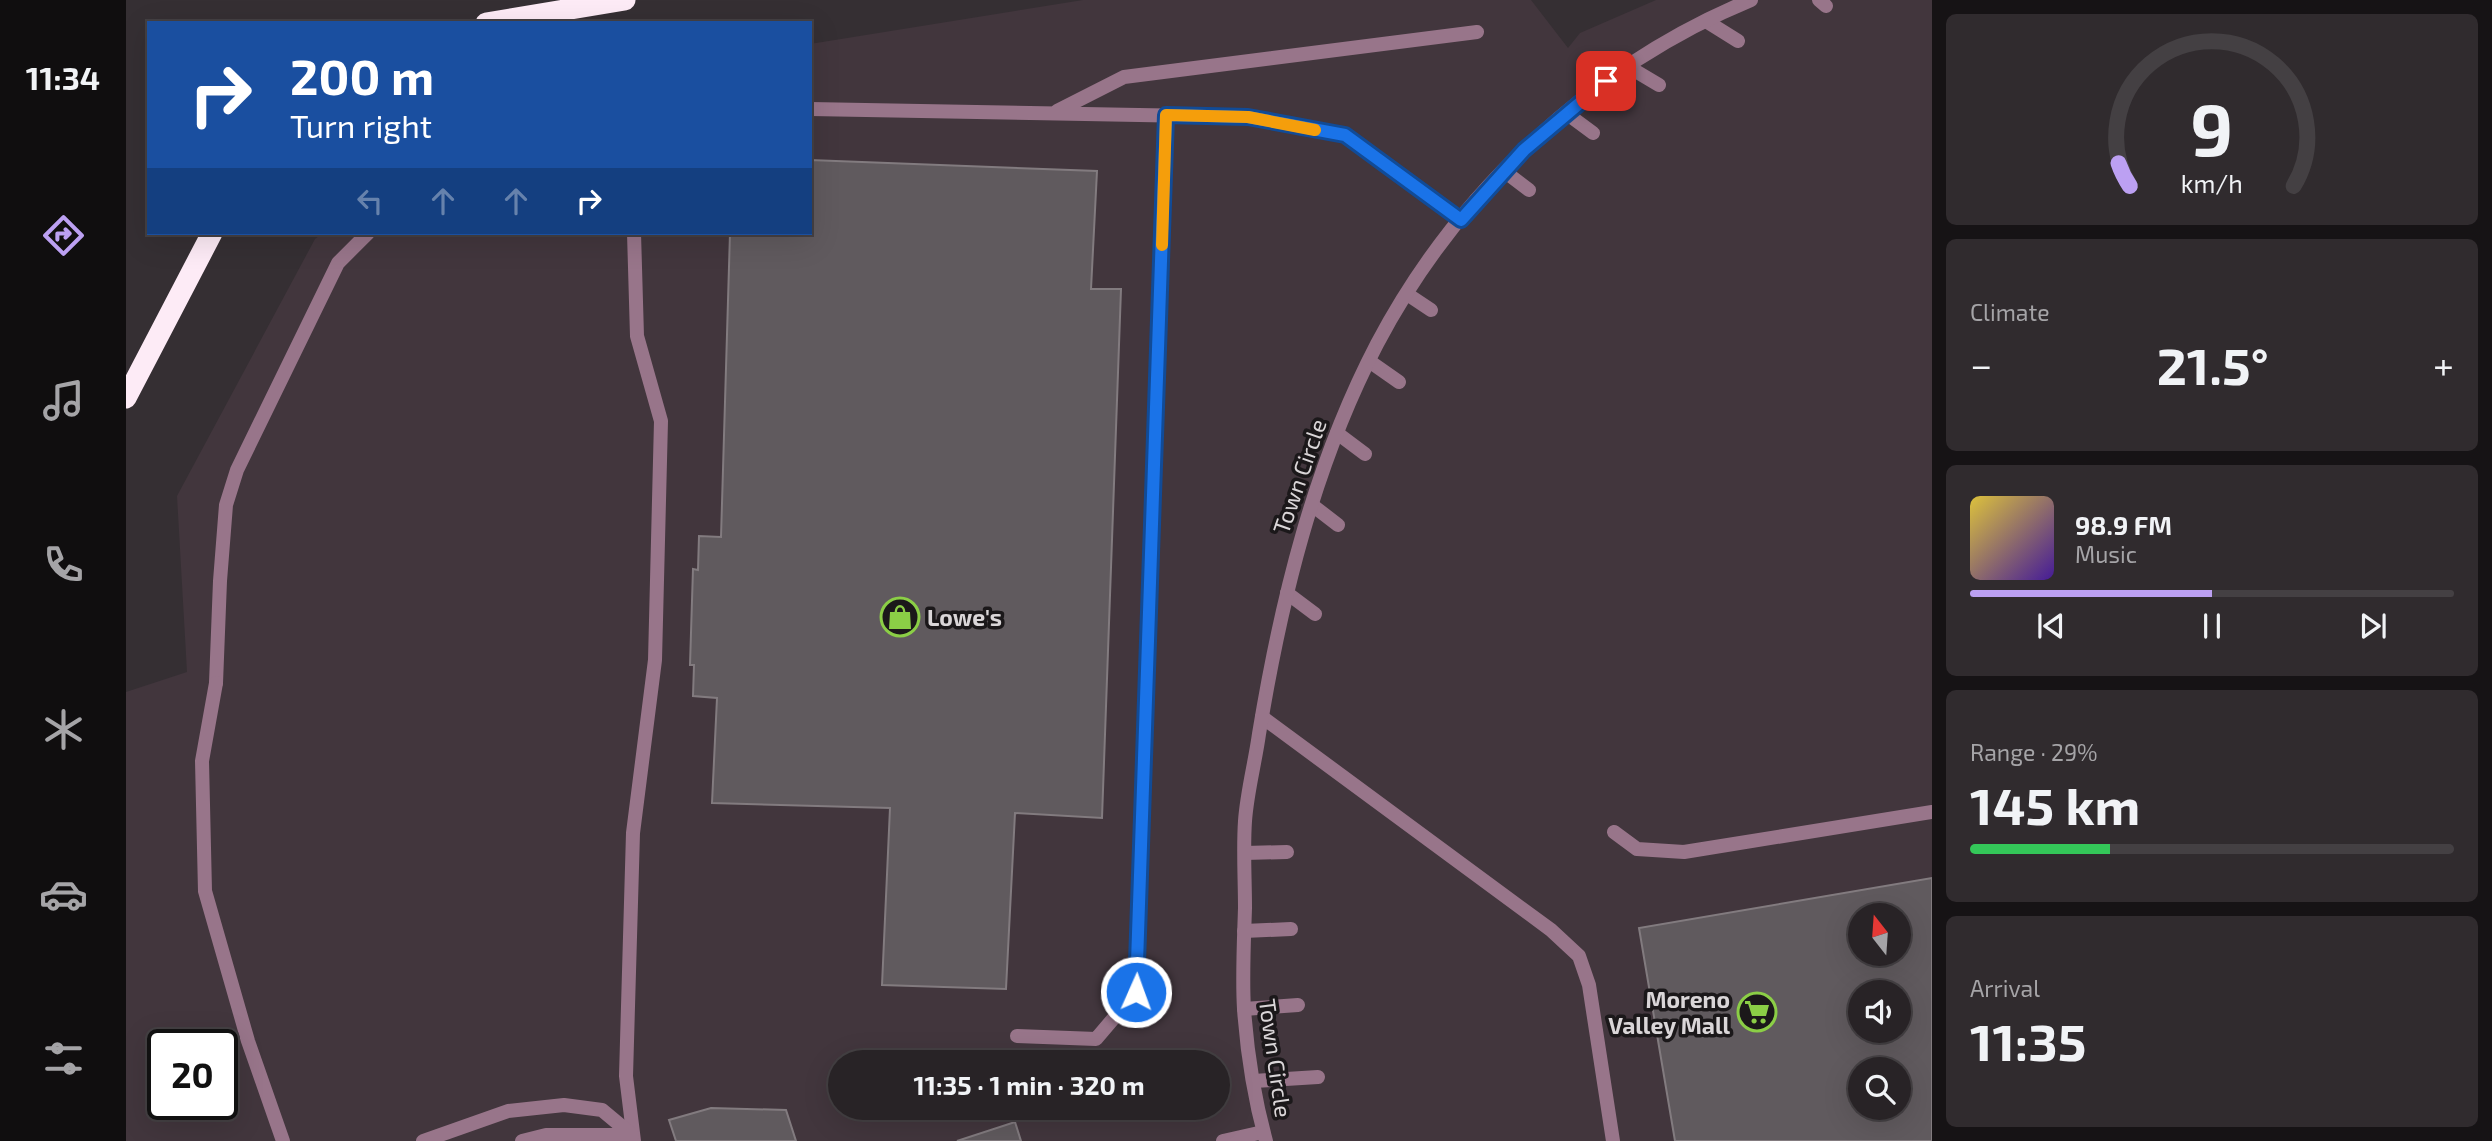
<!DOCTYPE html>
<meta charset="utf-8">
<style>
:root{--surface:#282326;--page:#302b2e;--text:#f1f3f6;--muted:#a5a4a7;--line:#444043;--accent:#bca0f2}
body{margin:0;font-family:"Exo 2",sans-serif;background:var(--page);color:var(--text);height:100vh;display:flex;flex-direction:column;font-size:26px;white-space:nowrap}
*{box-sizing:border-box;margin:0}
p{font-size:23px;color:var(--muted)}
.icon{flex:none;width:38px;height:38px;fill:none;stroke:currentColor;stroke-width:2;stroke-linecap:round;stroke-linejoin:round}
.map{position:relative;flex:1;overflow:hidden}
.panel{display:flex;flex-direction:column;gap:14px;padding:14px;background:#161315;width:560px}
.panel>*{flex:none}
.guide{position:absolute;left:21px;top:21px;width:665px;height:214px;border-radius:0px;box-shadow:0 7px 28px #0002,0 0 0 2px var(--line);background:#1a4fa0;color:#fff;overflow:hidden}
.needle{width:46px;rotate:343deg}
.fabs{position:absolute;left:1722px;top:903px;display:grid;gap:14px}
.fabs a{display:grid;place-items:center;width:63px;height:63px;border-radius:50%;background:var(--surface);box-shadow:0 7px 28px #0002,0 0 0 2px var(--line);font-size:35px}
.speed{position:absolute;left:21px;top:1029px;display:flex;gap:14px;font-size:35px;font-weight:700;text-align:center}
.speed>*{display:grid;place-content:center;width:91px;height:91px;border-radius:50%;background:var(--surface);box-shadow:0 7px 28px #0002,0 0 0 2px var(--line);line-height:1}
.speed .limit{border:4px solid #111;border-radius:10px;background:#fff;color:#111}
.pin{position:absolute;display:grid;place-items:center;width:60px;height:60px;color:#fff;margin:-30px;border-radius:14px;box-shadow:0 4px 10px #0006}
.me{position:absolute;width:77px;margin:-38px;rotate:2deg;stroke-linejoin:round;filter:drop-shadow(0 0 5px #0008)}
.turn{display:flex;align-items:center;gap:24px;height:147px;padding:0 28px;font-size:32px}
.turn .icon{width:91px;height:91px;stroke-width:2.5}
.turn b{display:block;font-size:49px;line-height:60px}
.lanes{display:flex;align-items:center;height:66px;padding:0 28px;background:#0003;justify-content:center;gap:35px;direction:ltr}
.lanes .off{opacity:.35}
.big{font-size:52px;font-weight:700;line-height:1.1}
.panel .tile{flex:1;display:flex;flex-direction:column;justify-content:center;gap:10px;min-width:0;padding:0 24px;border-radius:10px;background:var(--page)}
.panel .dial{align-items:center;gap:0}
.dial svg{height:182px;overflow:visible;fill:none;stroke:var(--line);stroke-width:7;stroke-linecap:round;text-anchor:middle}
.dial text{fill:var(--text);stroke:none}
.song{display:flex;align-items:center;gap:21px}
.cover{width:84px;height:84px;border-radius:10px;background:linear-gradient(135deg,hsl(50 70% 55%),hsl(260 70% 35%))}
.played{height:7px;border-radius:4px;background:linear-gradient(90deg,var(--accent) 50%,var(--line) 50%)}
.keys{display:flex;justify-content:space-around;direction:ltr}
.heat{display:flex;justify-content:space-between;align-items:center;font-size:38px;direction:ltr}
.charge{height:10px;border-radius:5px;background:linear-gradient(90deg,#34c759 29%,var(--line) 0)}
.trip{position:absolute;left:702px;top:1050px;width:402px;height:70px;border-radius:35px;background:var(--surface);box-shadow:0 7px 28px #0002,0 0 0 2px var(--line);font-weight:700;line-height:70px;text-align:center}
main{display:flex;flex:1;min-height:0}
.menu{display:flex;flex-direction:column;width:126px;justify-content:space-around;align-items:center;background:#100e0f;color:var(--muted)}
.menu .icon{width:49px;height:49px}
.menu .selected{color:var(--accent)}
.menu b{font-size:32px;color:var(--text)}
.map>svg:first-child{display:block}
.built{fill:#42363d;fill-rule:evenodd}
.building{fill:#605a5e;stroke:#827b7f;stroke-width:2;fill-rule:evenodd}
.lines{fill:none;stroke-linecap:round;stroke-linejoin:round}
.service{stroke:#98758a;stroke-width:14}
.minor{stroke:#98758a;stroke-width:14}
.tertiary{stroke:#98758a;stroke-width:14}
.motorway{stroke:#fdebf6;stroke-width:21}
.route-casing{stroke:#114b97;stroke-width:18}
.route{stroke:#1a73e8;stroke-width:12}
.slow{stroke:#f59e0b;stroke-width:12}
.labels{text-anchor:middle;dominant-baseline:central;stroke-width:7;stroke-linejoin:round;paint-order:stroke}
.street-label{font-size:23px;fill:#dad6d8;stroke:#1b181a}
.poi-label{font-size:23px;font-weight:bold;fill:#dad6d8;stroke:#1b181a;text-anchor:start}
</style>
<main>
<nav class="menu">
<b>11:34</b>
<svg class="icon selected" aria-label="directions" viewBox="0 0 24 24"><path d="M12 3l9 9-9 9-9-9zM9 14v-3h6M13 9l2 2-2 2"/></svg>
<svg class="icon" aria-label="music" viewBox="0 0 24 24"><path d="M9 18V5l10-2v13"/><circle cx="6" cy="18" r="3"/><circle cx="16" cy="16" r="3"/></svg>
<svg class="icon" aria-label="phone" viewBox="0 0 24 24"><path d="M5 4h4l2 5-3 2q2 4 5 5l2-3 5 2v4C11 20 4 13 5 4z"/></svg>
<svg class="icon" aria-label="climate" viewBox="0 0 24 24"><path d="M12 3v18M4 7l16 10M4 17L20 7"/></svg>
<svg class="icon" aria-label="car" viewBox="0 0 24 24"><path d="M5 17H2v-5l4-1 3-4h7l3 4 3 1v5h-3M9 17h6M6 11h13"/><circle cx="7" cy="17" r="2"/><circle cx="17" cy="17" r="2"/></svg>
<svg class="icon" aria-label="filters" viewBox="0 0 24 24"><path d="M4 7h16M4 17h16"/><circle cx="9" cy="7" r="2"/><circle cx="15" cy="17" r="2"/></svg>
</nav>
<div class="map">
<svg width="1806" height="1141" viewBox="0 0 1806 1141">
<rect width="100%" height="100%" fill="#352f33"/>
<path class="built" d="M957,0H1405L1442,48L1454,33L1530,0H1806V1141H0V692L61,672L51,496L189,239L197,233H684V44ZM1734,915H1773V954H1734ZM1734,992H1773V1031H1734ZM37,1045H96V1104H37ZM714,1062H1092V1108H714ZM1734,1069H1773V1108H1734Z"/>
<path class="building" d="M684,160L971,171L965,289H995L976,818L889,813L880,989L756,985L764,808L586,803L591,698L567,696L568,665H564L567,569L572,570L573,536L595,537L604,233H684Z
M1806,878V1141H1549L1513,928ZM1734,915H1773V954H1734ZM1734,992H1773V1031H1734ZM1734,1069H1773V1108H1734Z
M585,1108L660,1110L670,1141H550L543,1120Z
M889,1122L895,1141H831Z"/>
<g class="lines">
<path class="service" d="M1693,0L1700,6
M1580,21L1612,41
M1501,66L1533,85
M684,109L1122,117L1219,135L1335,220
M931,111L998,77L1351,32
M1440,113L1467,133
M1378,171L1403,190
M508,233L511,336L535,421L529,660L507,833L500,1076L508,1141
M1281,294L1305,310
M1243,361L1273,382
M1211,433L1239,454
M1186,505L1212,525
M1161,593L1189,614
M90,683L94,581L100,505L111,470L212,263L242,233
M1136,717L1425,930L1453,956L1463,985L1487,1141
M1488,832L1511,849L1558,852L1806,812
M1119,853L1161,852
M1118,931L1165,929
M1118,1009L1172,1005
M891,1036L970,1039L1010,992L1040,115
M1128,1081L1192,1077
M1097,1141L1137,1132"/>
<path class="minor" d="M90,683L76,761L79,891L122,1041L157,1141
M297,1141L382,1111L438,1105L476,1110L506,1135
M396,1141L420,1135H506"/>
<path class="tertiary" d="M1140,1141C1129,1101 1121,1051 1118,1009C1116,976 1118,941 1119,908C1119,879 1117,849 1119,821C1121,792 1129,763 1133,734C1155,600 1188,465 1251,344C1331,192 1467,65 1625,0"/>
<path class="motorway" d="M360,23L499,0
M0,398L86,233"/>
</g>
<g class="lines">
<defs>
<path id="route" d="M1010,992L1040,115L1122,117L1219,135L1335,220L1398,150L1480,81"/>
</defs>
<use href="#route" class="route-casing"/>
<use href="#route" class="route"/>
<path class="slow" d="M1036,245L1040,115L1122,117L1189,130"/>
</g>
<defs>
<symbol id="shop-ring" viewBox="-11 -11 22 22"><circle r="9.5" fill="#1b181a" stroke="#8bce46" stroke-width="1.5"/><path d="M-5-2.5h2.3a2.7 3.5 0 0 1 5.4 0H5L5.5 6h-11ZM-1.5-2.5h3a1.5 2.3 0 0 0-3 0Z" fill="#8bce46"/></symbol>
<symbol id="supermarket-ring" viewBox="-11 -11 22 22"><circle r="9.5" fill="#1b181a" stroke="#8bce46" stroke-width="1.5"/><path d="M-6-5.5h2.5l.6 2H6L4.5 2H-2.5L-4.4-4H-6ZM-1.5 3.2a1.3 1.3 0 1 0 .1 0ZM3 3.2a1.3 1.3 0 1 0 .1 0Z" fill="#8bce46"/></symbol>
</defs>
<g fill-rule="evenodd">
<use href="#shop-ring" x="752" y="595" width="44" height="44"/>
<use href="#supermarket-ring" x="1609" y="990" width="44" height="44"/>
</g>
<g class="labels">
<g class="street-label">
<text transform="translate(1173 476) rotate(-71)">Town Circle</text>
<text transform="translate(1150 1058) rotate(82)">Town Circle</text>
</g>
<g class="poi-label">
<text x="801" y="617">Lowe's</text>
<text x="1604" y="999" text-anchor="end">Moreno<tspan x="1604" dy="26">Valley Mall</tspan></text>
</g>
</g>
</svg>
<div class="fabs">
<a><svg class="needle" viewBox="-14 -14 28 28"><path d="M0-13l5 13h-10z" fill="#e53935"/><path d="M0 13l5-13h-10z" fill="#a5a4a7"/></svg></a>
<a><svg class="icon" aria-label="sound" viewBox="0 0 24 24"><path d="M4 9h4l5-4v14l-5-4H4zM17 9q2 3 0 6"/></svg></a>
<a><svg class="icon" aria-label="search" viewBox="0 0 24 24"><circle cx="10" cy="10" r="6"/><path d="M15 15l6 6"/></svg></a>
</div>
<div class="speed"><div class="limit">20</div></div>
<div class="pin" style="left:1480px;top:81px;background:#d93025"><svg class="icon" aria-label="arrive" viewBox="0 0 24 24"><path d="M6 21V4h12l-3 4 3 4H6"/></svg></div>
<svg class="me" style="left:1010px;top:992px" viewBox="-20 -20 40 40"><circle r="17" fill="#1a73e8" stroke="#fff" stroke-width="3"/><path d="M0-11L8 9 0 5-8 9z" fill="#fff"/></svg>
<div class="trip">11:35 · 1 min · 320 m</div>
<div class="guide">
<div class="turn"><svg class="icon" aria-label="right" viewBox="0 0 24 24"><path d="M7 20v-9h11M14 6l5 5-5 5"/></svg><div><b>200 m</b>Turn right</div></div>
<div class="lanes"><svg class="icon off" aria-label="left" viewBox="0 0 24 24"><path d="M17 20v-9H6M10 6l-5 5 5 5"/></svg><svg class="icon off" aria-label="ahead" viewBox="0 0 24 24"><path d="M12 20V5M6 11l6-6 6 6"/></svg><svg class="icon off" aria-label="ahead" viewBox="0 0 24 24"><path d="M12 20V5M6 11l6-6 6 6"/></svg><svg class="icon" aria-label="right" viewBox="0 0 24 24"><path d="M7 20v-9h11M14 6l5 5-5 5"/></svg></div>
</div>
</div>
<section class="panel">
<div class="tile dial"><svg viewBox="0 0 100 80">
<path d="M14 69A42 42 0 1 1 86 69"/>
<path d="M14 69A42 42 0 0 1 9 59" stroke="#bca0f2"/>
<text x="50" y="56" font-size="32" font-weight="700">9</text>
<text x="50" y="72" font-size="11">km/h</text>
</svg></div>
<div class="tile"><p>Climate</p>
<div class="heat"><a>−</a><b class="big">21.5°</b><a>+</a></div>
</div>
<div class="tile">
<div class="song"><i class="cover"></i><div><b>98.9 FM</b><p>Music</p></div></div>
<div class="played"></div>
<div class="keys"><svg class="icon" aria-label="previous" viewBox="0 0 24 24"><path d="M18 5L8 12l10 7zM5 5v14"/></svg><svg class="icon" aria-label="pause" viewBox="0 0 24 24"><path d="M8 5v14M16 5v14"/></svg><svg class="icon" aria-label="next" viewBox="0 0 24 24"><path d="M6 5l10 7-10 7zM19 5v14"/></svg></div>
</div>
<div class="tile"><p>Range · 29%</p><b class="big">145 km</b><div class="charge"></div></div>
<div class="tile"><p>Arrival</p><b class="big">11:35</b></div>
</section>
</main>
